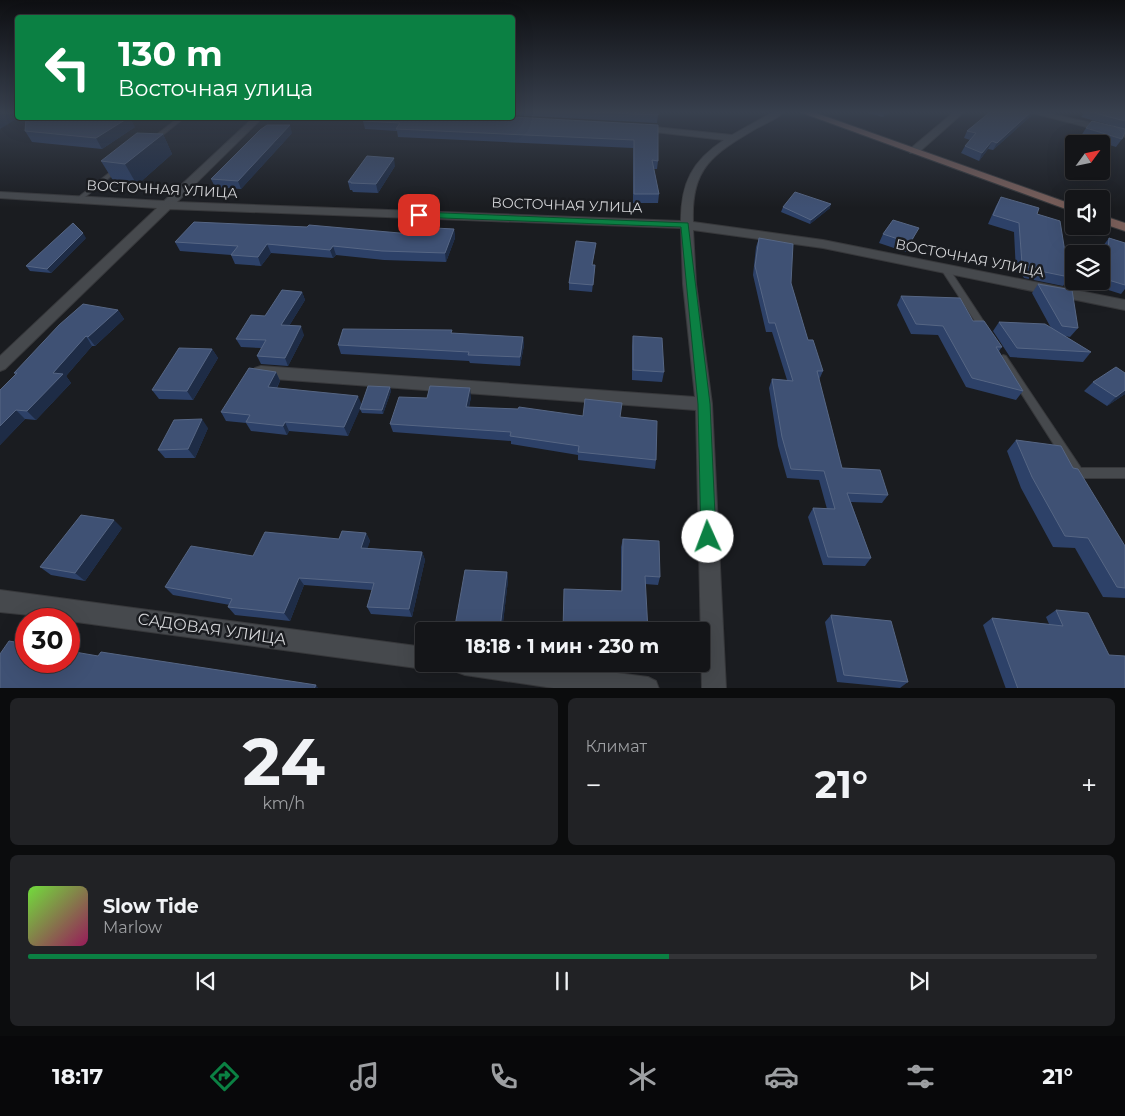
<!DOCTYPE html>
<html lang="ru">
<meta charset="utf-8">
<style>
:root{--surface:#141518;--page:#212225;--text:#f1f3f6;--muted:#9d9fa2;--line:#333437;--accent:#0b8043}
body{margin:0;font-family:Montserrat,sans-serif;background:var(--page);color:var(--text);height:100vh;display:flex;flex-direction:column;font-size:19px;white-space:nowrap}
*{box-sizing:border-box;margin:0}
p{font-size:16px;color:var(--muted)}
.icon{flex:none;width:28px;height:28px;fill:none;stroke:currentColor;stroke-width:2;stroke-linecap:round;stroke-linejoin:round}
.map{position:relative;height:688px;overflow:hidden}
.drawer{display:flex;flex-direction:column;gap:10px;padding:10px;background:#0b0c0d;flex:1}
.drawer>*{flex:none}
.top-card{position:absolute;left:15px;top:15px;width:500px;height:105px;border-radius:5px;box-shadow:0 5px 20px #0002,0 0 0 1px var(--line);background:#0b8043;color:#fff;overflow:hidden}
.needle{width:32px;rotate:57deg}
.controls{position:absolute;left:1065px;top:135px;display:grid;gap:10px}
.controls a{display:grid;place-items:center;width:45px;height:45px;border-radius:5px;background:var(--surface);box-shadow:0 5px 20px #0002,0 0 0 1px var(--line);font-size:25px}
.speed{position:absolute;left:15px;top:608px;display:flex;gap:10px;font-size:25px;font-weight:700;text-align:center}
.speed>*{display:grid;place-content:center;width:65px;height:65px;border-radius:50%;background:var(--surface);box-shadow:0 5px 20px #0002,0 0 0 1px var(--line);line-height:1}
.speed .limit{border:8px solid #d22;background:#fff;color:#111}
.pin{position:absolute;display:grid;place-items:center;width:42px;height:42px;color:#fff;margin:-21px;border-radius:10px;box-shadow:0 2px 8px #0006}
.me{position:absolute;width:55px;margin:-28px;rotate:358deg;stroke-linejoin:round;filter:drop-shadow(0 0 4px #0008)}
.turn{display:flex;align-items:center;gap:18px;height:105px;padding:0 20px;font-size:22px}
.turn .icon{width:65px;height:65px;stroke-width:2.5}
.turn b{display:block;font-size:35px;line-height:42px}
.big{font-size:38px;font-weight:700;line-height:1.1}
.drawer .widget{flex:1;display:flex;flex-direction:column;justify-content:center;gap:8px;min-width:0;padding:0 18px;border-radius:8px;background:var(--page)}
.drawer .dial{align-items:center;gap:0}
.dial b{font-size:65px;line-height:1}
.song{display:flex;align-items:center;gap:15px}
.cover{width:60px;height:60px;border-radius:8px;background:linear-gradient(135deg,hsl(100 70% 55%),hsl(330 70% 35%))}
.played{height:5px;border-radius:2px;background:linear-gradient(90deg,var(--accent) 60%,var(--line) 60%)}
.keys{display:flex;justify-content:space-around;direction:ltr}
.heat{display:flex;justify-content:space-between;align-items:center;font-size:28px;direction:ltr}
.drawer .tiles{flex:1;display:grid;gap:10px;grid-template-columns:1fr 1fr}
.widget:last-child{grid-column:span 2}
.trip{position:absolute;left:415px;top:622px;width:295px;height:50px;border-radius:5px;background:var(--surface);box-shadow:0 5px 20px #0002,0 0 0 1px var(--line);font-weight:700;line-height:50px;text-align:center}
.tab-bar{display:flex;height:80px;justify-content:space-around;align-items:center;background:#08080a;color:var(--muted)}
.tab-bar .icon{width:35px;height:35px}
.tab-bar .selected{color:var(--accent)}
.tab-bar b{font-size:22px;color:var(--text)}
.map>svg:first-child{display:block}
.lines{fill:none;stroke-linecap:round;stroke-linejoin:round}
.lane-casing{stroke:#37383b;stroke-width:2}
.street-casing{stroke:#37383b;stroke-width:2}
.secondary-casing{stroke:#37383b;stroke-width:2}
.lane{fill:#46494d;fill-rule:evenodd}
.street{fill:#46494d;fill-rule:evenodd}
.secondary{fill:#7a5f5a;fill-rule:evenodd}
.wall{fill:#2d4168}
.shaded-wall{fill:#1e2c46}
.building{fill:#3f5174;stroke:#566684}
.route{fill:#0b8043;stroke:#07532c}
.labels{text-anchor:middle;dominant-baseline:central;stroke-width:5;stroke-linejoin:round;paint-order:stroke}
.street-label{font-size:14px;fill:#d4d5d8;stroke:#1a1c20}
.near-street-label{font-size:16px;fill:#d4d5d8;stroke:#1a1c20}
</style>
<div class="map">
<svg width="1125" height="689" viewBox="0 0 1125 689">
<rect width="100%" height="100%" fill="#1a1c20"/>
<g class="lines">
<defs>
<path id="lane" d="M178,118H184L154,142H150V140Z
M118,166L120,167V169L80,201H76V199Z
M942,267H948L988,328L989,330L988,332H982L941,269Z
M1003,355L1006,356L1081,468H1125V478H1078L1074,476L1000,360L999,358Z"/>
<path id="street" d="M773,112H784C777,119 766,123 757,128C713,154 691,167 693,222L823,240L1125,300V310L823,248L693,230L696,284L712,404L726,689H702L696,410L261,378L255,376L253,372L255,368L261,366L695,397L683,284L681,228L170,209L5,369L0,371V356L157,208L0,198V192L164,201L253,118H262L177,202L681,221C681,183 692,161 724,140L638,130L633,127L635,125L732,135Z
M954,112H964L918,153H910V149Z
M1029,112H1044L1125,131V137Z
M0,590L424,647V664H433L424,669L69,621V619L0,612Z
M454,664H547L648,677L656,681L659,689H560L465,675L457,672Z"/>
<path id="secondary" d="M800,112H813L1074,205V212Z
M1101,215L1125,223V231L1101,223Z"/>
</defs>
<use href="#lane" class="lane-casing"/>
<use href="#street" class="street-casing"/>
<use href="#secondary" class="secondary-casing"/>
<use href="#lane" class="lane"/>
<use href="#street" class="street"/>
<use href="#secondary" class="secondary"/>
</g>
<path class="wall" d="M512,112H658V115L657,123L512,115Z
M865,112H891L883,117Z
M990,112H1033L1032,115L993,150L988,149L979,161L961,153L965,146L970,140L964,138L967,131Z
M1085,112H1125V129L1081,117Z
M363,121L658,125V161L657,169H654L659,194L658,203H633V148L398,137L397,131L365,129Z
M135,127L102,149L32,142L25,131Z
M1086,128L1122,139L1116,147L1081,136Z
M292,133L241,189L215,187L211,179Z
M163,134L172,154L137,185L114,182L101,161Z
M395,166L378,193L353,192L352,190H350L348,182Z
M1001,197L1037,214L1069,277L1063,286L1024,278L1021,273L1016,272L1014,232L988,224L996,206Z
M783,207L830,208L810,224L781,212Z
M454,229L455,238L446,262L384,260L336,255L333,258L271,253L261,266L235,264L231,255L180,251L175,242L411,234Z
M883,234L914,237L906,252L879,243Z
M86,238L51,273L30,271L26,266Z
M759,238L791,283L808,340L823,371L819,380L842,468L888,495L882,503L851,502L871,558L865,566L823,565L808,517L813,508L827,509L819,480L787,478L778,446L769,388L772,379L787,380L772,332H766L753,275L756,247Z
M1109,238L1125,243V289L1121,294L1099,287V281H1101V264L1103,246Z
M595,250L592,265H595L592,292L569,290V283Z
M1038,284L1078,328L1070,337L1065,336L1091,352L1083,362L1010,357L993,331L999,322L1051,328L1032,293Z
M302,292L305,300L289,326L304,335L288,366L261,364L257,356L261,348L241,347L236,339L265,316Z
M901,296L973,321L1002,347L999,351L1023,391L1016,400L966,387L938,335L911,334L897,305Z
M118,310L124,319L95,346H92L66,376L71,383L36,420L25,419L0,445V390L16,375L14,373Z
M452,333L523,337L524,345L520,366L470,363L469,361L341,354L338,345Z
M633,336L664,372L662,382L632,380V346Z
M212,349L218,358L193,400L159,399L152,390Z
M276,372L280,381L277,388L361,405L390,387L391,391L383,414L362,413L360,409L361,406L348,436L289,431L287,435L251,431L246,423L226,421L221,412Z
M1125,373V394L1107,406L1084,391L1093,382Z
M471,397L469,407L583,416L620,417L656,460L655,469L578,460V455L511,444V441L393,432L390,424L427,398Z
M208,428L195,458H165L158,450Z
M1016,440L1073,468L1125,546V598L1103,597L1075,548L1053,547L1021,488L1007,451Z
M122,528L85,581L51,575L40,567Z
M366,533L370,541L367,548L422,552L425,560L412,617L371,614L367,607L372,590L304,585L290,621L235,615L228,607L230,605L173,595L165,587L253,556L339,539Z
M623,539L660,577L658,585L645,584L621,591V547Z
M507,572L508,580L502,631H457L455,626Z
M1056,610L1109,655L1125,689H1006L983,625L992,618L1049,624L1046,617Z
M831,615L908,682L900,688L837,682L825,622Z"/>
<path class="shaded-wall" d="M2,112H18V118L0,129V113Z
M885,112H891L883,117Z
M1031,112H1033L1032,115L993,150L997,143Z
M128,118H130L135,127L102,149L96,138Z
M290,125L292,133L241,189L238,181Z
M163,134L172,154L137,185L125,164Z
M992,141L988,149L979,161L982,153Z
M394,158L395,166L378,193L376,184Z
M831,204L830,208L810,224L811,220Z
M919,228L914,237L906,252L910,243Z
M454,229L455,238L446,262L445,253Z
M83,233L86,238L51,273L47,269Z
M267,244L271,253L261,266L258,257Z
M333,246L336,255L333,258L330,250Z
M302,292L305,300L284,334L281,325Z
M118,310L124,319L95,346L88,337Z
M301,326L304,335L288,366L285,358Z
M86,336L92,346L66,376L71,383L36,420L27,411L53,373Z
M523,337L524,345L520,366V357Z
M212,349L218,358L193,400L187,391Z
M276,372L280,381L272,396L268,387Z
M390,387L391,391L383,414L382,410Z
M470,388L471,397L467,416L466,407Z
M1125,390V394L1107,406L1116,397Z
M358,396L362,405L348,436L344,427Z
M16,410L25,419L0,445V426Z
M202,419L208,428L195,458L188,449Z
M285,422L289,431L287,435L283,426Z
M114,520L122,528L85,581L75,573Z
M366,533L370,541L365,556L361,548Z
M422,552L425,560L412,617L409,609Z
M507,572L508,580L502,631H501L500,628Z
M299,578L304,585L290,621L284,613Z
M316,685L319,689H314Z"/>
<path class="building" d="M593,112H658V115Z
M990,112H1031L997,143L992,141L982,153L965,146L976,133L967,131Z
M1091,112H1125V121Z
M512,117L658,125V161L652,160L659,194H634V140L396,129L400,123L363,121L366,118Z
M26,118L91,120L95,118H128L96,138L25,131Z
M1092,121L1125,129V132L1122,139L1086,128Z
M267,125H290L238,181L211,179L260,130Z
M137,133L163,134L125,164L101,161Z
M367,156L394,158L376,184L351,183V182H348Z
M795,192L831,204L811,220L783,207Z
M1001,197L1039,208L1037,214L1060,221L1069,277L1030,269L1027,265L1022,264L1019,223L993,215Z
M893,220L919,228L910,243L883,234Z
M194,222L307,227L309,225L411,234L415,227L454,229L445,253L382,251L333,246L330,250L267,244L258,257L231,255L238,246L175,242Z
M73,223L83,233L47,269L26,266Z
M759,238L793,244L791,283L808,340H813L823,371H817L842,468L880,470L888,495L847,493L871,558L828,557L813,508L835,509L824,471L791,469L782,437L772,379L793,381L775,323H769L755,266Z
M1109,238L1125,243V285L1105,279Z
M576,241L596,243L592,265H595L593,285L569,283Z
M1038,284L1072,290L1078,328L1062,326Z
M282,290L302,292L281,325L301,326L285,358L257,356L266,340L236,339L251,315L265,316Z
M901,296L960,298L973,321H984L1002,347H996L1023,391L972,378L943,326L916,324Z
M83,304L118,310L88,337L86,336L53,373L63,374L27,411L16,410L0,426V390L17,373H14L59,325Z
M999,322L1045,324L1091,352L1017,348Z
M343,329L452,330L451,333L523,337L520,357L468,355L469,352L338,345Z
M633,336L662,338L664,372L633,370Z
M179,348L212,349L187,391L152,390Z
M1116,367L1125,373V390L1116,397L1093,382Z
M249,368L276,372L268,387L358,396L344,427L285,422L283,426L246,422L250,415L221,412Z
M368,386L390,387L382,410L360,409Z
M430,386L470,388L466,407L518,409L519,407L583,416L585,399L622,403L620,417L657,421L656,460L578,452L579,446L510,436L511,432L390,424L399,397L427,398Z
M202,419L188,449L158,450L174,420Z
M1016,440L1061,446L1073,468L1078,469L1125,546V588L1117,587L1088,538L1065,536L1032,477Z
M81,515L114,520L75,573L40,567Z
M342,531L366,533L361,548L422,552L409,609L367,607L374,583L299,578L284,613L228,607L232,599L165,587L191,546L253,556L265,532L339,539Z
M623,539L659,541L660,577L645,576L648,631H563L564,589L622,591Z
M465,570L507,572L500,628L455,626Z
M1056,610L1088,613L1109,655L1125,656V689H1018L992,618L1063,626Z
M831,615L891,621L908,682L844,675Z
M9,641L26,644V661H69V651L98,656L101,652L316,685L314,689H0V654Z"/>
<linearGradient id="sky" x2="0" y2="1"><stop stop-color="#0e0f12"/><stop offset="0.54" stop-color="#38404e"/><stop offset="1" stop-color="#38404e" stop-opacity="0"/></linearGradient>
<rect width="1125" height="208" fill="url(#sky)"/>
<path class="route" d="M419,212L688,223L710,404L716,537L714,542L708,544L703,542L701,537L698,404L681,227L416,217V213Z"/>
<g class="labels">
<g class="street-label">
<text transform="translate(162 189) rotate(3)">ВОСТОЧНАЯ УЛИЦА</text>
<text transform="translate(567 205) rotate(2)">ВОСТОЧНАЯ УЛИЦА</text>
<text transform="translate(970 258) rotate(11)">ВОСТОЧНАЯ УЛИЦА</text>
</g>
<g class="near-street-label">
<text transform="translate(212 629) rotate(8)">САДОВАЯ УЛИЦА</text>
</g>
</g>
</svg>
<div class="controls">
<a><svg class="needle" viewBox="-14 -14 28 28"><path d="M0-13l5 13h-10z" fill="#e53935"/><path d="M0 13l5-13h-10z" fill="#9d9fa2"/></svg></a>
<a><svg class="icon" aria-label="sound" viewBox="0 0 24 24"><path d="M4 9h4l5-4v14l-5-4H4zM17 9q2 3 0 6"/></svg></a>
<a><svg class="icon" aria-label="layers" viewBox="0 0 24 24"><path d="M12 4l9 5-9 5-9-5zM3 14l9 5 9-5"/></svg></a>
</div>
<div class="speed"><div class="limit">30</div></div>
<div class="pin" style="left:419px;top:215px;background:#d93025"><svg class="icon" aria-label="arrive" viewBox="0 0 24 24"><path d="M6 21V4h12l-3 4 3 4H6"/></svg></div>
<svg class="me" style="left:708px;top:537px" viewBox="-20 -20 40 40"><circle r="19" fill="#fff"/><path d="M0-13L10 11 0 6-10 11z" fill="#0b8043"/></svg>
<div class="trip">18:18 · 1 мин · 230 m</div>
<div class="top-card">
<div class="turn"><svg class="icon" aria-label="left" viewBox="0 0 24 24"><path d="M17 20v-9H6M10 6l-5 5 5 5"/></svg><div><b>130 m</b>Восточная улица</div></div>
</div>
</div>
<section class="drawer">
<div class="tiles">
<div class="widget dial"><b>24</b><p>km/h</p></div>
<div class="widget"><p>Климат</p>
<div class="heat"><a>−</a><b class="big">21°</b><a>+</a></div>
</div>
<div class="widget">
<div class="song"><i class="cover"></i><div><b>Slow Tide</b><p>Marlow</p></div></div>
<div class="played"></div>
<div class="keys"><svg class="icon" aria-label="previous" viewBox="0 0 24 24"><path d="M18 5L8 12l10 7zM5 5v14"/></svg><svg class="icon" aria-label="pause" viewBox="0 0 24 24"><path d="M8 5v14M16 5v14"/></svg><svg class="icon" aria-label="next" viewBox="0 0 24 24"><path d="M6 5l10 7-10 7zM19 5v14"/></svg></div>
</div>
</div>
</section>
<nav class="tab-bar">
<b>18:17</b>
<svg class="icon selected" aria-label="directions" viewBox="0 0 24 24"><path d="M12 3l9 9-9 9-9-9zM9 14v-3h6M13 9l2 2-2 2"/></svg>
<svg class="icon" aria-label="music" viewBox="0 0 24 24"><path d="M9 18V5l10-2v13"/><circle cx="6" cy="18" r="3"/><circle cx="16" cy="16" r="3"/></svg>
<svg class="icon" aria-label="phone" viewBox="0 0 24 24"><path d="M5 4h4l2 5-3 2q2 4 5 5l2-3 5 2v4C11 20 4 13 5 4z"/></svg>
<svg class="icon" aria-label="climate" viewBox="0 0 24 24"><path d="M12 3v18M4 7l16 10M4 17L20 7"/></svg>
<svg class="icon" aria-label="car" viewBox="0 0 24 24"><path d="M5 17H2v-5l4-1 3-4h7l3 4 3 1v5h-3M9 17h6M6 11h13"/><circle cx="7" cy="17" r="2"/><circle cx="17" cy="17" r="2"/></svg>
<svg class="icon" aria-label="filters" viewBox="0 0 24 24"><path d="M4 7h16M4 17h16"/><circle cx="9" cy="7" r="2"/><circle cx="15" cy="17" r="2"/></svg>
<b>21°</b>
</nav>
